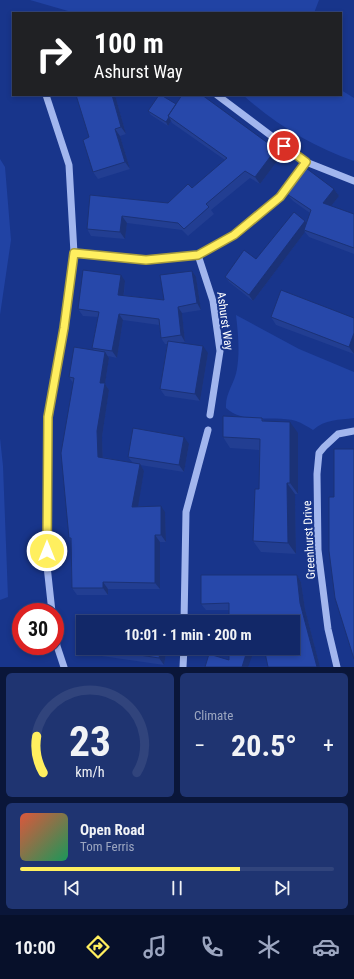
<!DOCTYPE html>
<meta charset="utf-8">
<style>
:root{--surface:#122868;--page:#1f3471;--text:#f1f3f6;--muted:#9ca6c0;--line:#31447c;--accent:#ffef5f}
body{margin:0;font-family:"Roboto Condensed",sans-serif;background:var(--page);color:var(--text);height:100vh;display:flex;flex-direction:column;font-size:15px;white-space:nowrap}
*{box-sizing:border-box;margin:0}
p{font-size:13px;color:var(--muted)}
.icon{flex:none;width:22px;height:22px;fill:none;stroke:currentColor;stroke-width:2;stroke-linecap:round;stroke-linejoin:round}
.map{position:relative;height:667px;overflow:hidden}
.drawer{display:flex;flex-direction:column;gap:6px;padding:6px;background:#0a1639;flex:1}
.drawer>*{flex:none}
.top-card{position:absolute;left:12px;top:12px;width:330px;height:84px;border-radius:0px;box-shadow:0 2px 6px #0003,0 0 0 1px var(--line);background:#202124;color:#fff;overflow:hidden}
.speed{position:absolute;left:12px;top:603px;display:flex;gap:8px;font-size:20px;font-weight:700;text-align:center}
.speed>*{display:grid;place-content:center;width:52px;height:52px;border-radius:50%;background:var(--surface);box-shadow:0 2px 6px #0003,0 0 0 1px var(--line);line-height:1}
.speed .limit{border:6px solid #d22;background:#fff;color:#111}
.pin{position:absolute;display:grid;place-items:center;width:34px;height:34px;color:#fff;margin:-17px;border:2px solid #fff;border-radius:50%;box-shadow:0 1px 4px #0007}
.me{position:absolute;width:44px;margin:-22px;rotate:0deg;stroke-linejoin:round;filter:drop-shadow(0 0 3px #0008)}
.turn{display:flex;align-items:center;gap:14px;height:84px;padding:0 16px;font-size:18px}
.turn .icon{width:52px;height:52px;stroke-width:2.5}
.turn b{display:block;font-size:28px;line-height:34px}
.big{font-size:30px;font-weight:700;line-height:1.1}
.drawer .card{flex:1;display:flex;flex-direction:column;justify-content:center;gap:6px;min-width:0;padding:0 14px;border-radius:6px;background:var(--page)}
.drawer .dial{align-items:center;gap:0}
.dial svg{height:104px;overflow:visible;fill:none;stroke:var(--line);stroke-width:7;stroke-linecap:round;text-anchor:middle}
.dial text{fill:var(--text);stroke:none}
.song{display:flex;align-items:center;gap:12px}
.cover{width:48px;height:48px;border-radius:6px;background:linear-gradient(135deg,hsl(10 70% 55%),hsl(150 70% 35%))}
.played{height:4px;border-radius:2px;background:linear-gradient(90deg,var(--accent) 70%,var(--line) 70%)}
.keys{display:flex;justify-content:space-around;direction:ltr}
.heat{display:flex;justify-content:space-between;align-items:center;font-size:22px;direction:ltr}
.drawer .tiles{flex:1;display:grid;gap:6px;grid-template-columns:1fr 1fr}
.card:last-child{grid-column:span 2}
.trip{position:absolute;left:76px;top:615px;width:224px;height:40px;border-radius:0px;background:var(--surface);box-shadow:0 2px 6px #0003,0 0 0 1px var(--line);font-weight:700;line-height:40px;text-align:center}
.tabs{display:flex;height:64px;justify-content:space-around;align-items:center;background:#07102a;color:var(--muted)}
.tabs .icon{width:28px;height:28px}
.tabs .current{color:var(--accent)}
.tabs b{font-size:18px;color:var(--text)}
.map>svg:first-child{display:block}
.green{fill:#2143a4}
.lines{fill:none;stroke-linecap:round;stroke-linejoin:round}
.minor{stroke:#a2b6ee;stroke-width:7}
.wall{fill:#223e92}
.shaded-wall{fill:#1b3277}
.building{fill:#2748aa;stroke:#1b3277}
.route-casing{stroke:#a69b3e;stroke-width:10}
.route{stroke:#ffef5f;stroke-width:7}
.labels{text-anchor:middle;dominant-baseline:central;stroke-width:4;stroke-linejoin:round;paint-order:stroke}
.street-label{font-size:12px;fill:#fff;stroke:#18358b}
</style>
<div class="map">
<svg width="354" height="667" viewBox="0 0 354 667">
<rect width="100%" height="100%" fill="#18358b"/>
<path class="green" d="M30,0H319L314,13H75Z
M341,90L354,98V161C313,147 275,124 243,95H341Z
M0,159L5,167L11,240L0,315Z
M236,315L299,349L354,372V418C339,420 325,419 313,430C308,427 302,423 296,421C275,415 244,425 226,408C225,393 235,383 237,369C240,350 238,333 236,315Z
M0,438L3,466L8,597L0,600Z"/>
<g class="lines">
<path class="minor" d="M46,95L69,165L74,253L64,328L48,417L47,566L52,612
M217,95L306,162L354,181
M74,253L145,260L198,255L235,235L280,197L306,162
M198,255L213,301L220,351L210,415
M184,622L186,512L208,430
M55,633L57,646L64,667
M183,667L184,648
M337,667L328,629L318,550L317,474L319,453L324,447L338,434L354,431"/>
</g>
<path class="wall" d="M115,95L126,134L120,136L130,169L98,179L93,172L89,137Z
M176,104L281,156L260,184L250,178L211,210L214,214L188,236L182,230L127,223L125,239L91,236L87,229L90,195L168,203L192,188L225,160L172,123L171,121L168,126L151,115L148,111Z
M334,189L339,196L331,206L354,214V254L309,237L305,232L253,301L229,282L225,277L256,259L305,221L307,223L310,213L293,201L287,194Z
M196,277L201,310L182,313L185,342H179L208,353L200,401L165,396L160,389L167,344H165L161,338L159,325L123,320L117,358L108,356L109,358L105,384L109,390L102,437L103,457L133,463L128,457L189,444L184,472L140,465L144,471L138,506L165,512L166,542H160V589H108V595H77L72,588L71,541L69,538L73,383L69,377L94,350L92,348L98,317L83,316L78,309L125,281L124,295L164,300Z
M271,317L354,318V354L276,325Z
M262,418L264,421L298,433V494H295L296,554L261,552L253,541L259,489V450L230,448L223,437Z
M297,575L301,582L305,609L320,667H268L293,648L229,610H206L201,604Z
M83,622V648H167L164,665L81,653L76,645Z"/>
<path class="shaded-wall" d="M112,95H115L126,134L121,127Z
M169,117L171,121L168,126L166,122Z
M115,129L120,136L130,169L125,162Z
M276,149L281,156L260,184L255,177Z
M334,189L339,196L328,210L323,203Z
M122,216L127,223L125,239L120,232Z
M305,221L309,227L304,230L305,232L253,301L249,295Z
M192,271L196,277L201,310L197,303Z
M121,275L125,281L123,301L118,295Z
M178,307L182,313L185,342L181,335Z
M119,314L123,320L117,358L112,351Z
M354,333V354L349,347Z
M203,346L208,353L200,401L195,394Z
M105,352L109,358L105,384L109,390L102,437L103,463L98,457L97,431L100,383Z
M290,422L298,433V494L290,483Z
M184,437L189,444L184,472L179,465Z
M140,464L144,471L137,513L132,507Z
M287,483L295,494L296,554L288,543Z
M161,506L165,512L166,542L161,535Z
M155,535L160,542V589L155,583Z
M297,575L301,582L305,609L320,667H317L300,603Z
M103,582L108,589V595L103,588Z
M161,648H167L164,665L159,658Z
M248,648H255L248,667H242Z"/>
<path class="building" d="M76,95H112L121,127L115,129L125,162L93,172L83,140L89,137Z
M159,95H161L176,104L168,116L169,117L166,122L148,111Z
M182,95H202L276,149L255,177L245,171L206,204L209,207L184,229L178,223L122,216L120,232L87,229L90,195L168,203L188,184L192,188L227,158L168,116Z
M306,168L334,189L323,203L354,214V248L304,230L311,210L287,194Z
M294,212L305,221L249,295L225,277L244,250L256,259Z
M83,270L121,275L118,295L164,300L160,275L192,271L197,303L178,307L181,335L161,338L159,319L119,314L112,351L92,348L99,312L78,309Z
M281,290L354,318V333L349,347L271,317Z
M168,341L203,346L195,394L160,389Z
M74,347L105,352L100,383H105L97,431L98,457L140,464L132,507L161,506V535H155V583L103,582V588H72L71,538H69L61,453L74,378L69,377Z
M223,416L262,418V421L290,422V483H287L288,543L253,541L255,489H259L260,439L223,437Z
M133,428L184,437L179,465L128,457Z
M334,449H354V659L335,598L329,551V497H334Z
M201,575H297L300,603L317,667H268L264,648H293V622H258L257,620V622H229V603L201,604Z
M81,616L120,622H83V646L76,645Z
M94,648H161L159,658Z
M229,648H248L242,667H205L209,654L229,660Z"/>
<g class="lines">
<defs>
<path id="route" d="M47,551L48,417L64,328L74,253L146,260L198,255L234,235L280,197L306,162L284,146"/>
</defs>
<use href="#route" class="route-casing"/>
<use href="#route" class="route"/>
</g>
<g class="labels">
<g class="street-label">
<text transform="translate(225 321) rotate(82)">Ashurst Way</text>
<text transform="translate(309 540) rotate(-93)">Greenhurst Drive</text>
</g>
</g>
</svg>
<div class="speed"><div class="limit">30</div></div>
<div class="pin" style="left:284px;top:146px;background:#d93025"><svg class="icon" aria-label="arrive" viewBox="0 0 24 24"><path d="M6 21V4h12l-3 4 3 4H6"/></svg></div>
<svg class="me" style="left:47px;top:551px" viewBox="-20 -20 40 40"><circle r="17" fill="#ffef5f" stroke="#fff" stroke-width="3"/><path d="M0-11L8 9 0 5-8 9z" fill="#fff"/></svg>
<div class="trip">10:01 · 1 min · 200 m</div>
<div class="top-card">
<div class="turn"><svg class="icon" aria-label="right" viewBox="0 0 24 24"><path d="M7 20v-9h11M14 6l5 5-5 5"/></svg><div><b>100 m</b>Ashurst Way</div></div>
</div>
</div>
<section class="drawer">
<div class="tiles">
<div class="card dial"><svg viewBox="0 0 100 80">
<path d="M14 69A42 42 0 1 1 86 69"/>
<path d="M14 69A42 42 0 0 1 9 41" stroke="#ffef5f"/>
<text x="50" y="56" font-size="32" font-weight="700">23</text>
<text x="50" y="72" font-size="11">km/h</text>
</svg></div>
<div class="card"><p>Climate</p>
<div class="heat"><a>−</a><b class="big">20.5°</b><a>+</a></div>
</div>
<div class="card">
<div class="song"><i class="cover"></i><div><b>Open Road</b><p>Tom Ferris</p></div></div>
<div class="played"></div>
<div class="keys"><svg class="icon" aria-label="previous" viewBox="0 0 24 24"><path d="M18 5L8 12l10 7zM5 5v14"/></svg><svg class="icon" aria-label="pause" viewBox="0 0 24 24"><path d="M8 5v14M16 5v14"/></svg><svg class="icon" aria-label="next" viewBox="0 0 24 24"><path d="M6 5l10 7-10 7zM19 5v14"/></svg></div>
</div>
</div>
</section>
<nav class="tabs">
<b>10:00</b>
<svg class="icon current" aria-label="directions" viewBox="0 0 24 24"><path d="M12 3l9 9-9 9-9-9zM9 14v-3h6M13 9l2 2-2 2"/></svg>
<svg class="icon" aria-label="music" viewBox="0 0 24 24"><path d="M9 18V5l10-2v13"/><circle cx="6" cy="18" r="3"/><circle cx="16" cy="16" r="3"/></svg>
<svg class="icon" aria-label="phone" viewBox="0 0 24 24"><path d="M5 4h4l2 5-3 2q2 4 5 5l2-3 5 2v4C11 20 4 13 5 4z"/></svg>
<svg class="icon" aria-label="climate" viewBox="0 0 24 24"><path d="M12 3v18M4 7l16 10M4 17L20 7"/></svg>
<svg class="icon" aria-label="car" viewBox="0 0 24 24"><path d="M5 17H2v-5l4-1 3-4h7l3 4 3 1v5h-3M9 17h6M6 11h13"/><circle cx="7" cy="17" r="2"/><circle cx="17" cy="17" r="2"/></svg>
</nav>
